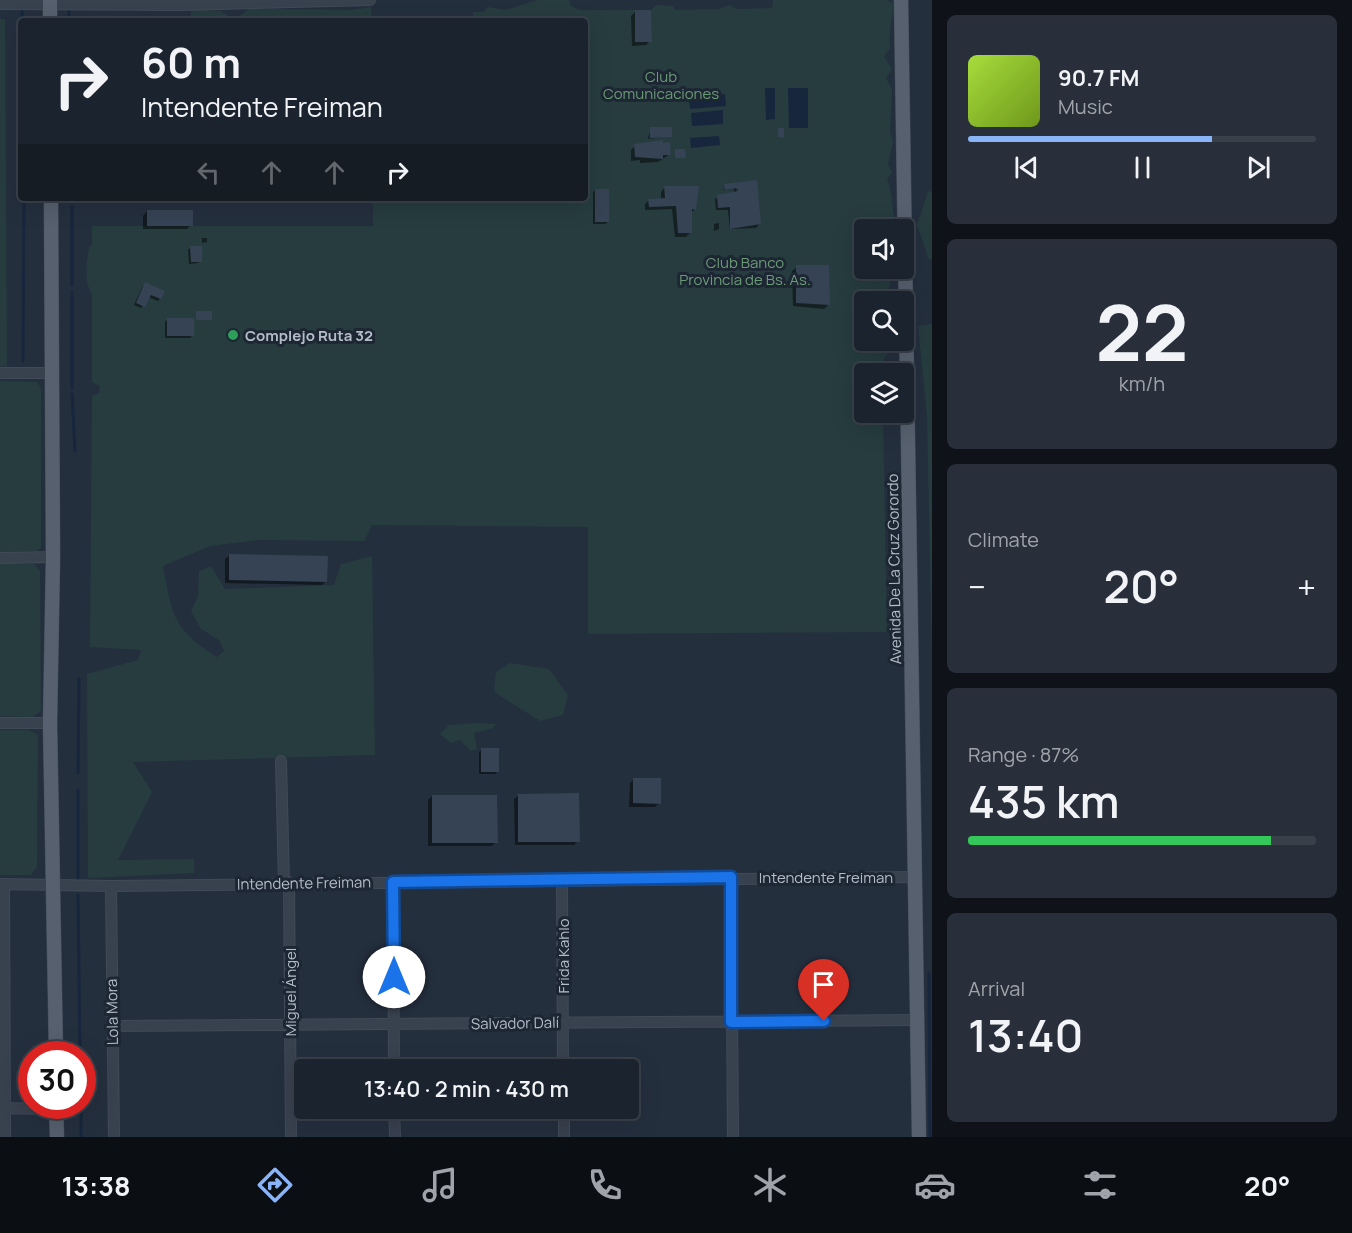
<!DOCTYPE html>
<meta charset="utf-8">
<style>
:root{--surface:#1b232e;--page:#282f3a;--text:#f1f3f6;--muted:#a0a4aa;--line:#39404a;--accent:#8ab4f8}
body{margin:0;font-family:Manrope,sans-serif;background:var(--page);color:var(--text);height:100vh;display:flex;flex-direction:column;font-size:22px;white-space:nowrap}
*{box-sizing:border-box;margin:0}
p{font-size:20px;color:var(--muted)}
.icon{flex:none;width:33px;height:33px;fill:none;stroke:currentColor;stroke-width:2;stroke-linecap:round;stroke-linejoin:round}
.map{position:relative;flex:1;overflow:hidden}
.drawer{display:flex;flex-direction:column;gap:15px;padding:15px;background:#0f1319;width:420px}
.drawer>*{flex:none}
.banner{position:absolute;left:18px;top:18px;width:570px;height:183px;border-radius:6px;box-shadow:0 6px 24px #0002,0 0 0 2px var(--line);background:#1b232e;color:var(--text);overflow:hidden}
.buttons{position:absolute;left:854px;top:219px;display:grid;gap:12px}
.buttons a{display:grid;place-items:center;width:60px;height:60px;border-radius:6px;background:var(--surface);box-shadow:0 6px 24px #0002,0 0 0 2px var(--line);font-size:30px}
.speed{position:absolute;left:18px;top:1041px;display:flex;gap:12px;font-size:30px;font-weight:700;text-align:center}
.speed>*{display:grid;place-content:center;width:78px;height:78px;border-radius:50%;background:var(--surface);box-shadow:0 6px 24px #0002,0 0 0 2px var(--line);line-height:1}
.speed .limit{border:9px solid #d22;background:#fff;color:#111}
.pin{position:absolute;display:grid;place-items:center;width:51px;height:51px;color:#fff;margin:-62px -26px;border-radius:50% 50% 50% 0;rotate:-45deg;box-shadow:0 0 6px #0007}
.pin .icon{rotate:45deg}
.me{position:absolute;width:66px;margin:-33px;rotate:0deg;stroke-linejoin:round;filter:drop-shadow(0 0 4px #0008)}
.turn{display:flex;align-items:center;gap:21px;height:126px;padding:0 24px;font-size:27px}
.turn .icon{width:78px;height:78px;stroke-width:2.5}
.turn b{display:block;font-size:42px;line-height:51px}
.lanes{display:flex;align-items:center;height:57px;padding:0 24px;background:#0003;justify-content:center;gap:30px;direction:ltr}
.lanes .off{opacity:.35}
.big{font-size:45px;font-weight:600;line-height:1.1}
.drawer .widget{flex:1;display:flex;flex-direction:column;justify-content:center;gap:9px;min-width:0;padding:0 21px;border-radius:9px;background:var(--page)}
.drawer .dial{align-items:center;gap:0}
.dial b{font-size:78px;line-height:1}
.song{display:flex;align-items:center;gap:18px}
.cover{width:72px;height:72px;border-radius:9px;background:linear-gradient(135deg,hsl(80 70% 55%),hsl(80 70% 35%))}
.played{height:6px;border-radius:3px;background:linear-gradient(90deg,var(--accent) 70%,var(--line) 70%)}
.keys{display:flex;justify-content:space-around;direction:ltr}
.heat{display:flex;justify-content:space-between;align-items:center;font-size:33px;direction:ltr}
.charge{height:9px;border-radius:4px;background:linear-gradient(90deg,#34c759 87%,var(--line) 0)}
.trip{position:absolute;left:294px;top:1059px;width:345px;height:60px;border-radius:6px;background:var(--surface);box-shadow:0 6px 24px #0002,0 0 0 2px var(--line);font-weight:600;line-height:60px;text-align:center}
.tab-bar{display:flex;height:96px;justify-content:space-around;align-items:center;background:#0b0e12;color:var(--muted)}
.tab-bar .icon{width:42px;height:42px}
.tab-bar .current{color:var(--accent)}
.tab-bar b{font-size:27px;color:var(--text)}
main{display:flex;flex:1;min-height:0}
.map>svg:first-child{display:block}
.green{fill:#263c3f}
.water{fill:#17263c}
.shadow{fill:#0007;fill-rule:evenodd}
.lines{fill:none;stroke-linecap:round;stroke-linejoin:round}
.stream{stroke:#17263c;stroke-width:3}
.building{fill:#364354}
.minor-casing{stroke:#414a57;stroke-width:12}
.major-casing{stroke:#414a57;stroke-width:15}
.minor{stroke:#38414e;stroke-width:10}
.major{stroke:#56606e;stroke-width:14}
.route-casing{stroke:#114b97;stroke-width:15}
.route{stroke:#1a73e8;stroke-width:10}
.leisure-dot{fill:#2e9e5b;stroke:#1d2633;stroke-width:2}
.labels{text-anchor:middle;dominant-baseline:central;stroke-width:6;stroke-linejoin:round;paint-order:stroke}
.park-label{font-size:15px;fill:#6b9a76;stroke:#1d2633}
.poi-label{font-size:15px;font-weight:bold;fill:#b4bcc9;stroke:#1d2633;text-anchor:start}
.street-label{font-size:15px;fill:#b4bcc9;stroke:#1d2633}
</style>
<main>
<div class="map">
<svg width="932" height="1137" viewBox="0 0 932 1137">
<rect width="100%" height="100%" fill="#242f3e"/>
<path class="green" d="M537,0H569L571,6L580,10H651L656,5L673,6L675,10L718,9L730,5L736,9L772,8L773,0H886L893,3C893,19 888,33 890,49L884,56L892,69L886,78L892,89L890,132L893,142L888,164L892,173L887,179C893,193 891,207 895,221L890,229L864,230V268L892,269L888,301L864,302V340L887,341V355L883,360L889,373L864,374V412L883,413L887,632L588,634V527L372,525L364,541L257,540L210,546L163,566C172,615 173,629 217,657L224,651L219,640L201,629L191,611L198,596L199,571L211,566L225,589L334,585L341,564L372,556L375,755L133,762L152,792L118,860L194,859V873L88,878L87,674L138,660L141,650L90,647L92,396L99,393L100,386L92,382V294C83,281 87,261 89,247L92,245V226H373V199L585,198V21H473V12H483L488,7L506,10Z
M371,7L372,21H189L192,10L221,11L234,20L249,9L351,10Z
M0,19H5L7,366H0Z
M928,191L932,192V259L929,260L917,225Z
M932,324V660L927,416L918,326Z
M0,381L37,382L41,388V547L37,551L0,552Z
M0,564H34L40,571L41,711L32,717L0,716Z
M510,663L549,669L568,695L563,715L540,721L494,692L496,672Z
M477,723L496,724L493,728L474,733L477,749L471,751L460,740L451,743L440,734L449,725Z
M0,730H29L38,735L37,867L31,875H0Z"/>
<path class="water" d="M765,88H775V119L766,120Z
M788,88H808V128H789Z
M725,94L726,106L690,109L689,97Z
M723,110V124L692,126L691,113Z
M719,136L720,145L691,148L690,138Z"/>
<path class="shadow" d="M635,12L650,41L646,45L632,46L631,16Z
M651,129L670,136L648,139Z
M635,146L670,154L658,162L640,163V160L631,161V150Z
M756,182L760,223L756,228L730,229L728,210H716L715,199L734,193V189L724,190L725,185ZM736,185H739L741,211L739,212Z
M665,187L695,209L691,213L690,233L686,237H675L672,209L645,210V204L649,200L661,199V192Z
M595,190L608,222L605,224H593V193Z
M147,211L191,225L187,229H143V216Z
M719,223V229L714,231V224Z
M202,238H207V242L202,243Z
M191,247L201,261L198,263L189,264L188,250Z
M797,267L828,305L824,309L793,306L792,271Z
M143,286L160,299L158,301L148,297L141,308L134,305Z
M167,320L193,335L190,338H165V322Z
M230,555L326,581L322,585L225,583V559Z
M482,750L498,771L495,774H479V752Z
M634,779L659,803L655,807H629L630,783Z
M519,795L578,841L574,845H515L514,799Z
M432,796L496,842L492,846H428V800Z"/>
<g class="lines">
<path class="stream" d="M69,10V21
M22,21V10
M72,206V285
M23,361L24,198
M72,388V292
M72,394L75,451
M78,773L79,679
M78,878V790
M78,895L80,1054
M929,974L930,1137
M81,1106V1137"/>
</g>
<path class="building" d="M635,10H651L652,42H635Z
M650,127H672V137L650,138Z
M778,128H784V138L778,137Z
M663,140V143L670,142L671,155H663V159L635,157L634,144Z
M675,149H685L686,158H675Z
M757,180L761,224L730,229V207L718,208L717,195L738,191V188L725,190L724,184Z
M664,186H699L696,210L692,209V233H678L676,206L649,207L648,199L665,198Z
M595,189H609V222H595Z
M147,210H193V226H147Z
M190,246H202V262H191Z
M796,265H829L830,305L796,303Z
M145,282L165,291L161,299L151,295L145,307L136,303Z
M196,311H212V320H196Z
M167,318H194V336H167Z
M854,341H865V347H854Z
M229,554L328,556L327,582L229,580Z
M481,748H499V772H481Z
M633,778H661V804L633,803Z
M579,793L580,842H518V794Z
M432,795H497L498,843H432Z"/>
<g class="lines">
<defs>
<path id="minor" d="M0,4L182,5L370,0
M0,373H52
M0,558L53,557
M0,723H50
M281,761L284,883
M731,877L733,1137
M562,879L563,1070
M289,882L291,1137
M393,882L394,1070
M0,884L111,886L915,877
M4,884L5,1137
M111,886L114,1137
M113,1026L917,1020
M0,1108L56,1109
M394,1108L395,1137
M564,1108V1137"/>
<path id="major" d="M50,0V21
M901,0L919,1137
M51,198L53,557L50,723L56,1054
M56,1106L57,1137"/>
</defs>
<use href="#minor" class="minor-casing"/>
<use href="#major" class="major-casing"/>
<use href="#minor" class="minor"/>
<use href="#major" class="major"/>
</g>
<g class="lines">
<defs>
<path id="route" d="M394,977L393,882L731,877V1022L824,1021"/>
</defs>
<use href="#route" class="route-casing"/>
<use href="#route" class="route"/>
</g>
<circle class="leisure-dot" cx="233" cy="335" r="6"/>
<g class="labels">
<g class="park-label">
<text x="661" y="76">Club<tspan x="661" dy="17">Comunicaciones</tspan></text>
<text x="745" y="262">Club Banco<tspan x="745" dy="17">Provincia de Bs. As.</tspan></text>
</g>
<g class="poi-label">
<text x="245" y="335">Complejo Ruta 32</text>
</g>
<g class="street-label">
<text transform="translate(894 569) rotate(-91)">Avenida De La Cruz Gorordo</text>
<text x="826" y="877">Intendente Freiman</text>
<text transform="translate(304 883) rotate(-1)">Intendente Freiman</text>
<text transform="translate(563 956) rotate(-90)">Frida Kahlo</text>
<text transform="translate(290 992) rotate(-90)">Miguel Ángel</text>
<text transform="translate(112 1012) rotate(-91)">Lola Mora</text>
<text transform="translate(515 1023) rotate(-1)">Salvador Dalí</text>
</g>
</g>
</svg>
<div class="buttons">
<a><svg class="icon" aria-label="sound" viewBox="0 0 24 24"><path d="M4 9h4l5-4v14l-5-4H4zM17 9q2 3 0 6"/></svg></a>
<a><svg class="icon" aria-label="search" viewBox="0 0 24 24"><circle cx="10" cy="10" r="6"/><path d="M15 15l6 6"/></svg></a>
<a><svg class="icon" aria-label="layers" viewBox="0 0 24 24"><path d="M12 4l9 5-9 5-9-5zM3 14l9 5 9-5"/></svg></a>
</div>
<div class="speed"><div class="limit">30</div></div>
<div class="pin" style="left:824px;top:1021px;background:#d93025"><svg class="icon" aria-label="arrive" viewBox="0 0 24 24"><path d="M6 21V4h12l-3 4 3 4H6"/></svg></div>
<svg class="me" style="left:394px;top:977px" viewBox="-20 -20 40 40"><circle r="19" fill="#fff"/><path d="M0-13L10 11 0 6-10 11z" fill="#1a73e8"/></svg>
<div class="trip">13:40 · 2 min · 430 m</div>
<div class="banner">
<div class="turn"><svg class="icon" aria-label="right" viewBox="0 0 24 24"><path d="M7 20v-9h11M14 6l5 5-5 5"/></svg><div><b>60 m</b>Intendente Freiman</div></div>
<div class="lanes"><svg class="icon off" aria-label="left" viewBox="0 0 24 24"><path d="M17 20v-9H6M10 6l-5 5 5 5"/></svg><svg class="icon off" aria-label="ahead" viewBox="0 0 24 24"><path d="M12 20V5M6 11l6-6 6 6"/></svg><svg class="icon off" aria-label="ahead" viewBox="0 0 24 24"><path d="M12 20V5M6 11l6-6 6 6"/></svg><svg class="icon" aria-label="right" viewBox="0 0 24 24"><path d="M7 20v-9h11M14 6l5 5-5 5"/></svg></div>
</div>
</div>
<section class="drawer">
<div class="widget">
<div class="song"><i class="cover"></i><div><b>90.7 FM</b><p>Music</p></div></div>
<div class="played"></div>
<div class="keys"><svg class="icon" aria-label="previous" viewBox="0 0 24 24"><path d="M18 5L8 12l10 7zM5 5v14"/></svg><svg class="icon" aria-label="pause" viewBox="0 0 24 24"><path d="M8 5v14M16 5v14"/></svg><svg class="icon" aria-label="next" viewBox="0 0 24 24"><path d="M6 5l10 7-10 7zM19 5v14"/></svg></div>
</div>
<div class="widget dial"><b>22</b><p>km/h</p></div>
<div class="widget"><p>Climate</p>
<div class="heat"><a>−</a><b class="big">20°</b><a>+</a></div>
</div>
<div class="widget"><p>Range · 87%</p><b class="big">435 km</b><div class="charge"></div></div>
<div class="widget"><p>Arrival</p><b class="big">13:40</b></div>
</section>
</main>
<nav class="tab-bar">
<b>13:38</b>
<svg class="icon current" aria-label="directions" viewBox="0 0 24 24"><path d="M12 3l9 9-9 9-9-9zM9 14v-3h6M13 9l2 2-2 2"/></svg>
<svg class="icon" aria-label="music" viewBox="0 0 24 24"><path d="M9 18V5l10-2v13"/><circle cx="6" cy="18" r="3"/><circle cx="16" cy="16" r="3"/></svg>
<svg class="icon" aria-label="phone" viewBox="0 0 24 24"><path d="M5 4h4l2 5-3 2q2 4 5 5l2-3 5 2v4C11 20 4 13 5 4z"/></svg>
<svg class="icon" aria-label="climate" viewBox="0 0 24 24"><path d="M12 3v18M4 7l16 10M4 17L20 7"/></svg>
<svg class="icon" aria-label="car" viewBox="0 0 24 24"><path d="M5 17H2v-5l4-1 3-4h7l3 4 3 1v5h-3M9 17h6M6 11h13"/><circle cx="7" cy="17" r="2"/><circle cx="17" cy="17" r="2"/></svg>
<svg class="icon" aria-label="filters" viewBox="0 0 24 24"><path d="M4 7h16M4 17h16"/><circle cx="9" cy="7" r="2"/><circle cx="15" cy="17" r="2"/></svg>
<b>20°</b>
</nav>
